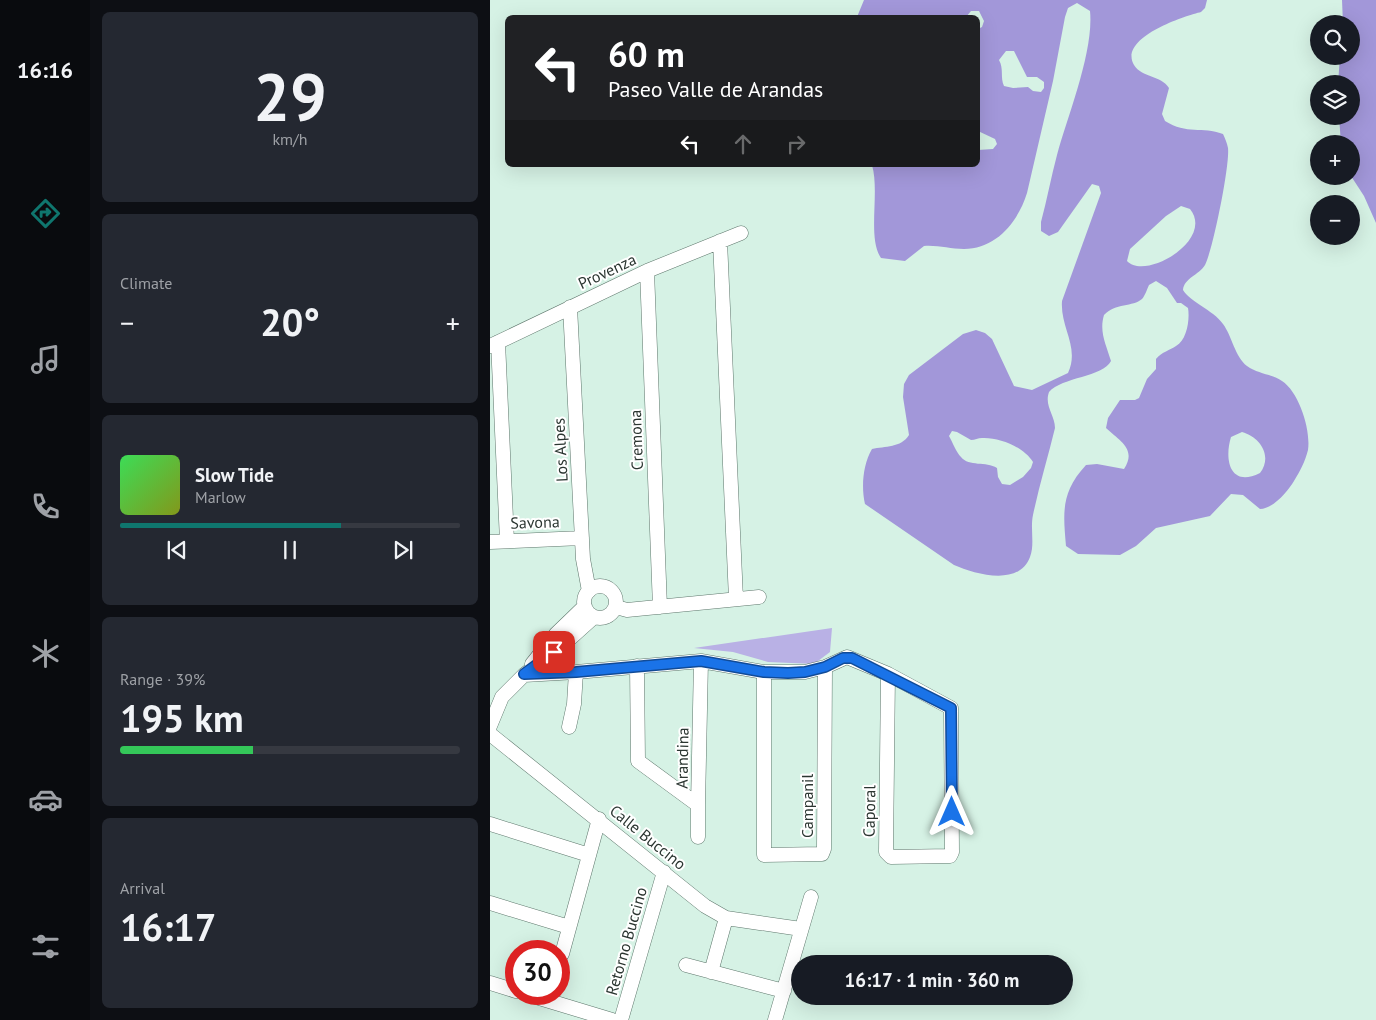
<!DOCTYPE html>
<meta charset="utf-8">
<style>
:root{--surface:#171b24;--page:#242831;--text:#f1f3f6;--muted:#9ea1a6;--line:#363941;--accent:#0f766e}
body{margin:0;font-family:"PT Sans",sans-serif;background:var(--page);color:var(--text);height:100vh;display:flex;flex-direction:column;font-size:19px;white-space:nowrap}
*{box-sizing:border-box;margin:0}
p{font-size:16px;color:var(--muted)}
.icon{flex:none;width:28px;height:28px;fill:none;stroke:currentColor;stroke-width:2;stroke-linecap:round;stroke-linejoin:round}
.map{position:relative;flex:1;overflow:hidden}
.panel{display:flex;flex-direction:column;gap:12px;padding:12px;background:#0d0f14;width:400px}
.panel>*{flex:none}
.hud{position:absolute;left:15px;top:15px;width:475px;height:152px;border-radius:8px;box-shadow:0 5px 20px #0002;background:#202124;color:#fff;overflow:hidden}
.buttons{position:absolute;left:820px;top:15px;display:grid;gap:10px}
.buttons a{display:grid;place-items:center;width:50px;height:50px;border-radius:50%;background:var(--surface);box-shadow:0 5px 20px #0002;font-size:25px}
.speed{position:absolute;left:15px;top:940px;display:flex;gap:10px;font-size:25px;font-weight:700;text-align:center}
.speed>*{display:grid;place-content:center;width:65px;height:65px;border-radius:50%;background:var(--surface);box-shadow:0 5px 20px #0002;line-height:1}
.speed .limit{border:8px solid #d22;background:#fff;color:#111}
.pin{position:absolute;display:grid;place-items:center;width:42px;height:42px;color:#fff;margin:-21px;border-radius:10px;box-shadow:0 2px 8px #0006}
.me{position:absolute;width:55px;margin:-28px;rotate:0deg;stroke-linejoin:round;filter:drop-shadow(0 0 4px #0008)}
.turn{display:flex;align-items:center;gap:18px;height:105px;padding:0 20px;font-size:22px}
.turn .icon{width:65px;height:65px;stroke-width:2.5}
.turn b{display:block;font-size:35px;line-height:42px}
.lanes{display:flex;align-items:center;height:48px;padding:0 20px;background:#0003;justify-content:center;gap:25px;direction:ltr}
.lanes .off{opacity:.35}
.big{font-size:38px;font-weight:600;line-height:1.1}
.panel .card{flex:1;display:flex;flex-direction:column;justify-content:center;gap:8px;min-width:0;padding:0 18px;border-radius:8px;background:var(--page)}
.panel .dial{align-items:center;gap:0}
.dial b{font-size:65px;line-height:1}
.song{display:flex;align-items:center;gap:15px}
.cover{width:60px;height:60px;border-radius:8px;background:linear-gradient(135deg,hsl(130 70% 55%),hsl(70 70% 35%))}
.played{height:5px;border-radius:2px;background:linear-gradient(90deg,var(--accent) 65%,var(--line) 65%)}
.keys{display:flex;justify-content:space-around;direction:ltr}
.heat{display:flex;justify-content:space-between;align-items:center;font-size:28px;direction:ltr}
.charge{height:8px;border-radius:4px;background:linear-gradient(90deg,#34c759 39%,var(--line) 0)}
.trip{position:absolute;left:301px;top:955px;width:282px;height:50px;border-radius:25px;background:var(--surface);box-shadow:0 5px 20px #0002;font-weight:600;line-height:50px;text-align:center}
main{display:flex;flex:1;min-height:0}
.dock{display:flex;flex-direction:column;width:90px;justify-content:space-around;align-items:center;background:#090b0e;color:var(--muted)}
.dock .icon{width:35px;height:35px}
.dock .on{color:var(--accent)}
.dock b{font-size:22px;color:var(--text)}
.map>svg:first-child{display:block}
.green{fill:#b9b1e5}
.water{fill:#a297d9;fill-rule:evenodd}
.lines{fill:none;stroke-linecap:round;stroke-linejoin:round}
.minor-casing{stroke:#5e776c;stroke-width:15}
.minor{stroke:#fff;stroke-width:14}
.route-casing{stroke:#114b97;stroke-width:12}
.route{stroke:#1a73e8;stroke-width:9}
.labels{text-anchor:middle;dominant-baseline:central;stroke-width:4;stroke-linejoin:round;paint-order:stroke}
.street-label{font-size:16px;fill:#2b3631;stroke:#fff}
</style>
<main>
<nav class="dock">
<b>16:16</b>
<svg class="icon on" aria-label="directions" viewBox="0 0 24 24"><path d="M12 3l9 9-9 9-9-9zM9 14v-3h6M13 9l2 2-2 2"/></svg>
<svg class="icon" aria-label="music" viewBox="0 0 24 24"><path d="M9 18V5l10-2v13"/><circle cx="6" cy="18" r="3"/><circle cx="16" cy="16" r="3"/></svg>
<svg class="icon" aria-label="phone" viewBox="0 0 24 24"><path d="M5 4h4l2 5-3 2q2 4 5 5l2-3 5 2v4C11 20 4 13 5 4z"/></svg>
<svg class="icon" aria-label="climate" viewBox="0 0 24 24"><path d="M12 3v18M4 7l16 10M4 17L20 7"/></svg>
<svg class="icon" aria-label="car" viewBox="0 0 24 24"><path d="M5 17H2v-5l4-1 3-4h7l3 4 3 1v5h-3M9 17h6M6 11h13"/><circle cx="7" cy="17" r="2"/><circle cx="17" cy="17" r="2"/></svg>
<svg class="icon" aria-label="filters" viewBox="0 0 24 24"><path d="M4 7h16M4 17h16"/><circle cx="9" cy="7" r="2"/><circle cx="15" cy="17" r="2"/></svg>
</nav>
<section class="panel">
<div class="card dial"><b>29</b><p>km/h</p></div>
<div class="card"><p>Climate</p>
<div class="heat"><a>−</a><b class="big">20°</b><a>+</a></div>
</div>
<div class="card">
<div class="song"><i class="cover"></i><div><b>Slow Tide</b><p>Marlow</p></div></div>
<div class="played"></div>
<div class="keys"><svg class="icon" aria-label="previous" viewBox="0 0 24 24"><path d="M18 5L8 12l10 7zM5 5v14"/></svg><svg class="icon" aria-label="pause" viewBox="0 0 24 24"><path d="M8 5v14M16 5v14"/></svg><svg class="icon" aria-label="next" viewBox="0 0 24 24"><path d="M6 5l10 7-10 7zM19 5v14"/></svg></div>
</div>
<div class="card"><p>Range · 39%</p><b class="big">195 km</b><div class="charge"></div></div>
<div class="card"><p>Arrival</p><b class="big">16:17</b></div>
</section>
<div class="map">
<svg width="886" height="1020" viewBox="0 0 886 1020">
<rect width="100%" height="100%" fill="#d6f2e5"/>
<path class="green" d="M342,628L340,652L324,664L278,662L243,652L204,648Z"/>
<path class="water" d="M374,0H717L715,8L711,12C694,16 628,38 644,65C652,78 671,75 679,88L672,114L675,121C697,135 712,126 733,134C735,138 737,143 738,148C740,165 723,249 715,265C709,275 694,278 693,290C699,301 723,310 733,324C742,336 745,357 757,366C768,374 782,374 792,381C809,392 821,430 818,450C815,462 810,471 804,481C798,491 783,509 770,509L753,495L741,494L720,516L666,528L646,546L630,555L588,554L576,546C573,512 571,492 596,465L607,464L634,469C647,449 630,441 616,428L618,418L630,400H645L649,398L657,379L666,369V359C672,352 680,350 686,346C697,340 700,319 698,308L691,303H687L677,288L666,281L659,285C657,289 655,296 652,299C643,307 625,303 614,315C609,332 616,344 621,361C613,377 572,377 559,392C554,406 565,415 565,428C558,457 549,486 543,515C540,529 545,544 540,557C529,587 485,574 464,565L375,504C371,487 373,464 382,449C395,446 411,448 419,435L413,397L414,384L419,375L473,334L486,330L495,333L502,339L524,386L542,390L578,373C590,347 570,328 572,301L611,193L609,186L602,184L568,232L559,236L551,231V222C557,200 561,177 567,155C578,115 604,51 600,11L587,3L578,8L575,17L563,81L537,193C528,222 506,249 474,249C460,249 448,245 434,246L415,261L391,258C377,238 390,192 382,165H488V150L503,149L507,144L505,139L488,131V29L492,27L494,21L489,11H481L476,17H367ZM516,51H524L537,77H547L554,82V88L551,92L543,91L538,87L523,88L514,86C510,77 514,69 509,60ZM691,206L700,209C725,240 655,281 637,261L640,249L676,216ZM462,431L467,432L481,440C485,440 488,438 492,438C509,437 534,447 543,462L541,468L533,477L520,485L512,484L508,477L507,468C496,461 479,467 471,457C466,452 463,443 459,436ZM752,432C770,437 783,456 770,473C740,488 734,460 741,437Z
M852,0H886V223L874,196L861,176V144H851L849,116H861V84H848L850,56H861V24H853Z"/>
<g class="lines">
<defs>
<path id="minor" d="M230,241L246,599
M157,271L170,607
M80,307L93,559L99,591
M8,342L17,541
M0,346L157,271L251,233
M0,542L92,538
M94 602a16 16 0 1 1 32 0a16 16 0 1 1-32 0Z
M126,607L137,610L269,597
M42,664L66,634L95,606
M147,666L148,761L208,805L211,661
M274,672V855L332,854L334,849L335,667
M34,675L86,672L211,661L274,672H315L335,667L357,657L398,674L461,708L462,852L460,856L401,857L396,852L398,674
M0,726L12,697L34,675L74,644L104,617
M79,727L84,704L86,672
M0,734L215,906L236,918L311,929
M208,805V837
M0,824L99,855
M0,903L79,927
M72,954L109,819
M196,965L294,991
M221,972L236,918
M0,983L26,991
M36,994L122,1020
M131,1020L174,872
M285,1020L321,897"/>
</defs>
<use href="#minor" class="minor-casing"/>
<use href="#minor" class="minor"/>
</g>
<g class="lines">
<defs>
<path id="route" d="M64,652L34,674L86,672L211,661L274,672L298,673L315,672L335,667L353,658H362L461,708L462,812"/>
</defs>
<use href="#route" class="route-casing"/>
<use href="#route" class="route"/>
</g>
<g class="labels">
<g class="street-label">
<text transform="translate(117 271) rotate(-25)">Provenza</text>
<text transform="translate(146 440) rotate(-92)">Cremona</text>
<text transform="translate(70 450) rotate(-93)">Los Alpes</text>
<text transform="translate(45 522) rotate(-2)">Savona</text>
<text transform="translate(192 758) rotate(-89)">Arandina</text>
<text transform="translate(317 806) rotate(-90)">Campanil</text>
<text transform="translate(379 811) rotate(-89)">Caporal</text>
<text transform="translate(158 837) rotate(39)">Calle Buccino</text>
<text transform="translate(136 941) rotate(-74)">Retorno Buccino</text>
</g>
</g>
</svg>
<div class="buttons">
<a><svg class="icon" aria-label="search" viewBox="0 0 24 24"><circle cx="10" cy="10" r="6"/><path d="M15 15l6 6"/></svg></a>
<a><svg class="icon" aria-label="layers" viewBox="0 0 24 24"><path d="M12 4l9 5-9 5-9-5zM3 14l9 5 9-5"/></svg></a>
<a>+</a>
<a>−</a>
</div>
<div class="speed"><div class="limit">30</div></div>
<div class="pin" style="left:64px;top:652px;background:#d93025"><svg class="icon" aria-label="arrive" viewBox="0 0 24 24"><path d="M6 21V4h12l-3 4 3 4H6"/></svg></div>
<svg class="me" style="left:462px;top:812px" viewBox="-20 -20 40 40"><path d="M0-17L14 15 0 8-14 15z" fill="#1a73e8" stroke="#fff" stroke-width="4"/></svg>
<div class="trip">16:17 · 1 min · 360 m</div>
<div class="hud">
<div class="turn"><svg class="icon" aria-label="left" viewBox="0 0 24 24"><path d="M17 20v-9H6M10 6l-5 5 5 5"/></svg><div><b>60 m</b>Paseo Valle de Arandas</div></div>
<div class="lanes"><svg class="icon" aria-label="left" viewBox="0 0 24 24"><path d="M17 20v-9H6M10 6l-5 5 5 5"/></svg><svg class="icon off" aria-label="ahead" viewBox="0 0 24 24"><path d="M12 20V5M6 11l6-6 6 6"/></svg><svg class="icon off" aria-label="right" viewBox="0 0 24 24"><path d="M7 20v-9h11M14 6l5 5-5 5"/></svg></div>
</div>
</div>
</main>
